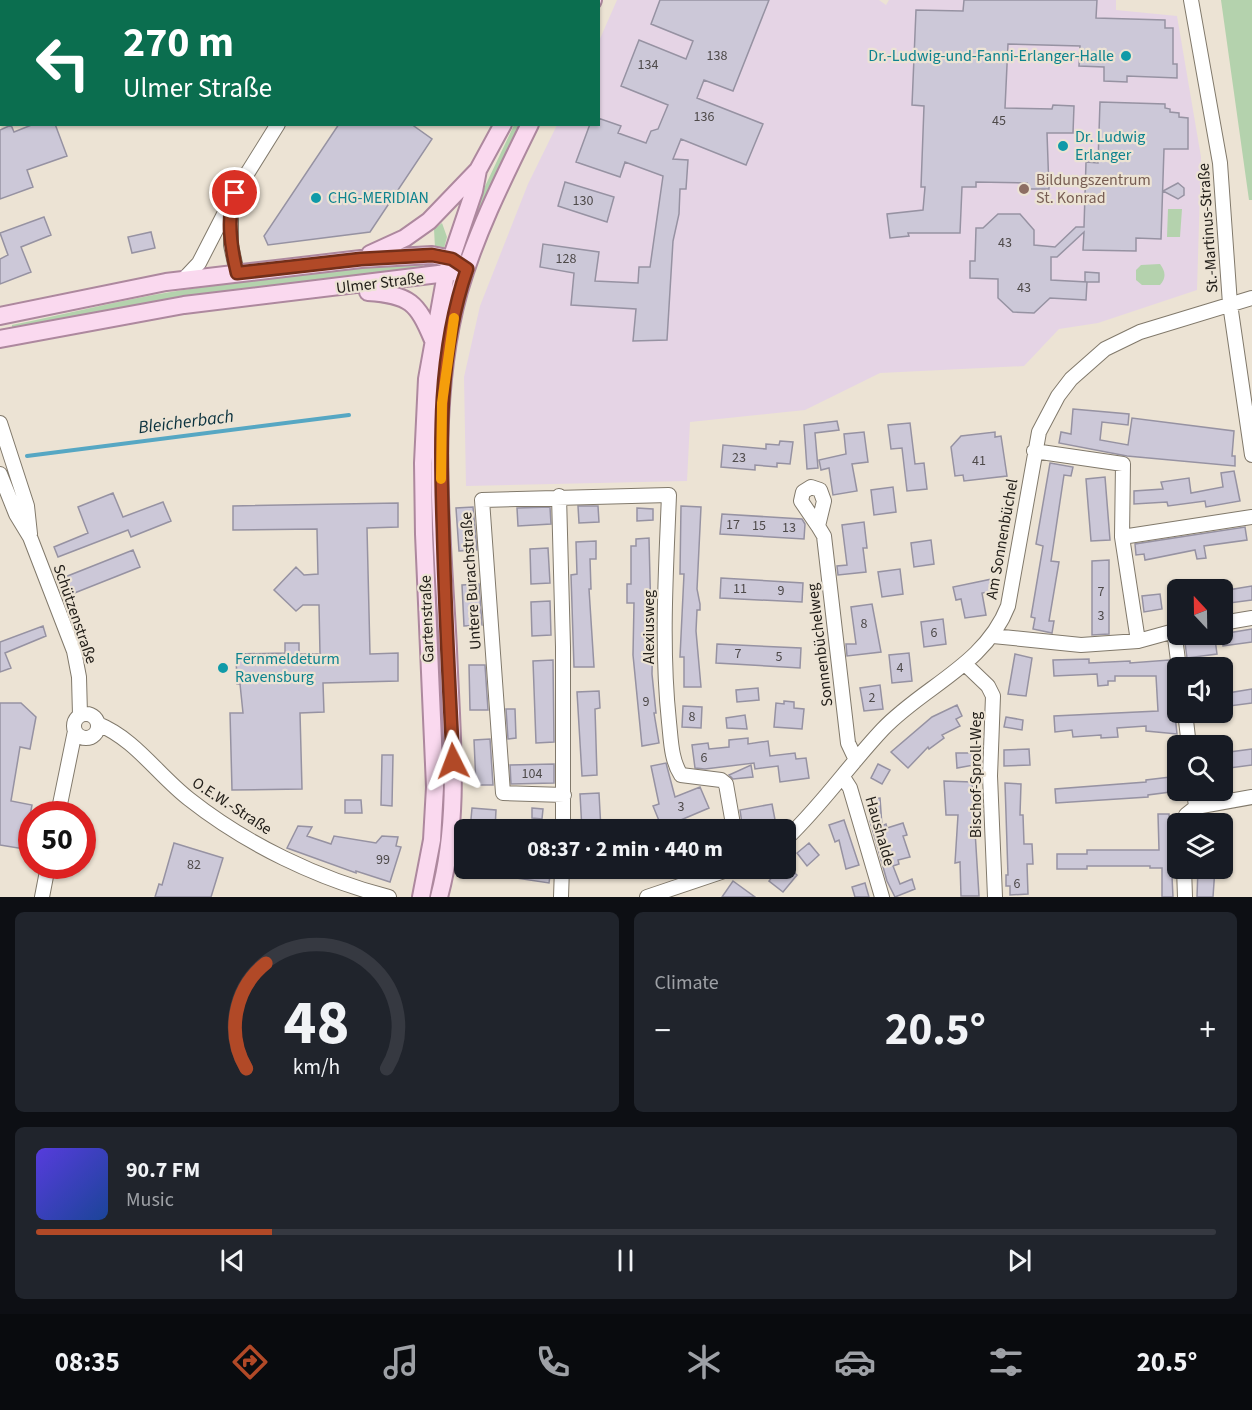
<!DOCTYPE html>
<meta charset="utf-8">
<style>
:root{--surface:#171b24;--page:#20242c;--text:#f1f3f6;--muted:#9ea1a6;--line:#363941;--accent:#b14927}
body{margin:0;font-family:"Source Sans 3",sans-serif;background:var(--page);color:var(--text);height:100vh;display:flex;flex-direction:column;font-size:22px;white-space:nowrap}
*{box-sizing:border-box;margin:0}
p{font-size:20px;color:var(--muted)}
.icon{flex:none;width:33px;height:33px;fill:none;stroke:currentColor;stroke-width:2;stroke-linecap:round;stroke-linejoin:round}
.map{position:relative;height:897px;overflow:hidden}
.drawer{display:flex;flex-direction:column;gap:15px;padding:15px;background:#0d0f14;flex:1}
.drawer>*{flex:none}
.banner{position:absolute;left:0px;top:0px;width:600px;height:126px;box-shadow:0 2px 4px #0004;background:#0b6e4f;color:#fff;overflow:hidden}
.needle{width:39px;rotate:338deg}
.controls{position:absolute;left:1167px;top:579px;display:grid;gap:12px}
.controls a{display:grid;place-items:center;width:66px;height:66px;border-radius:9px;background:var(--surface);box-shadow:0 2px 4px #0004;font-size:30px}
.speed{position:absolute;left:18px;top:801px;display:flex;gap:12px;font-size:30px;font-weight:700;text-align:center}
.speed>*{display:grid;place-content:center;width:78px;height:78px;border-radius:50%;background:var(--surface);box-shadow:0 2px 4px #0004;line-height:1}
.speed .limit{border:9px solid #d22;background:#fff;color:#111}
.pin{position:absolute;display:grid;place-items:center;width:51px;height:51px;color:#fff;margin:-26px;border:3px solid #fff;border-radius:50%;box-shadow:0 2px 6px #0007}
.me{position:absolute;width:66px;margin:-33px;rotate:357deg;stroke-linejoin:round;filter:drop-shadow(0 0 4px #0008)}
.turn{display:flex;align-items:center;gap:21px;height:126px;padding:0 24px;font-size:27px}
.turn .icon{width:78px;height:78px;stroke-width:2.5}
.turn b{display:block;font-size:42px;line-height:51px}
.big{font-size:45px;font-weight:700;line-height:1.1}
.drawer .card{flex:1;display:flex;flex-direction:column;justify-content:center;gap:9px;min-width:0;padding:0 21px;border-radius:9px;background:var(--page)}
.drawer .dial{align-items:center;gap:0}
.dial svg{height:156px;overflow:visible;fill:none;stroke:var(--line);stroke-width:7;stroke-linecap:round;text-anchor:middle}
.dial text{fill:var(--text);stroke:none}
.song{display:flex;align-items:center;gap:18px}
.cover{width:72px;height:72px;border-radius:9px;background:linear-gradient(135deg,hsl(250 70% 55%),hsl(220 70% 35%))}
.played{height:6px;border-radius:3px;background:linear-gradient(90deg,var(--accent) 20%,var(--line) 20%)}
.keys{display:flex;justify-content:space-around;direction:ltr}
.heat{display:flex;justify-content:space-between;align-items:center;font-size:33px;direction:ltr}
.drawer .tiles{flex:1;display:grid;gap:15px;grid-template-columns:1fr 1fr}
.card:last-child{grid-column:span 2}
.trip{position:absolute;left:454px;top:819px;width:342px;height:60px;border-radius:9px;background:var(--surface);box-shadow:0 2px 4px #0004;font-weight:700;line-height:60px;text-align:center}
.tab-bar{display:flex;height:96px;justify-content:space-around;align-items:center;background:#090b0e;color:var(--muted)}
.tab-bar .icon{width:42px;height:42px}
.tab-bar .on{color:var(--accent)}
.tab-bar b{font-size:27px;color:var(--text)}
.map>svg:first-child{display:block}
.education{fill:#e5d4e5}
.green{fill:#b4d2ad}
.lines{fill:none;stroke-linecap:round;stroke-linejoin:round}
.stream{stroke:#56a7c3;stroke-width:4}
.building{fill:#ccc8d8;stroke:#9692a2;stroke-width:1.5}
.minor-casing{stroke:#81796b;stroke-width:16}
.major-casing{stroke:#ad889e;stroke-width:20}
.minor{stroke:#fff;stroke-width:14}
.major{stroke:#fad9ef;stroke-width:16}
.route-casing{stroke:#732f19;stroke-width:15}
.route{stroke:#b14927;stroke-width:10}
.slow{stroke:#f59e0b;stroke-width:10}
.culture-dot{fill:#0f9aa8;stroke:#ece3d4;stroke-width:2}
.education-dot{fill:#8d6e63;stroke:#ece3d4;stroke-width:2}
.labels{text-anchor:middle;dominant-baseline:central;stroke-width:4.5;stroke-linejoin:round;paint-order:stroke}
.number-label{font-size:14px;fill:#4e4a4a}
.culture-label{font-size:16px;fill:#0d838f;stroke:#ece3d4;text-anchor:start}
.education-label{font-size:16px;fill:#785e54;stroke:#ece3d4;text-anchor:start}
.street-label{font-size:16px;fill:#24201b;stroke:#ece3d4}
.water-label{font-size:18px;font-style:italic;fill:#0b323e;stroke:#ece3d4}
</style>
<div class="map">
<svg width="1252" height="897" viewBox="0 0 1252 897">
<rect width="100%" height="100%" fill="#ece3d4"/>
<path class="education" d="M617,0H879L886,5L889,0H1116V10L1177,16L1201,157L1197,290L1098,323L1059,329L1024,366L880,373L805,410L690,422L687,481L466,486L464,377L480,306L528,184L557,125L598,124L599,41Z"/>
<path class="green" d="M1221,0H1252V200H1249Z
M514,125H522L474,231L465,239L479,199Z
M1168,209H1182L1180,237H1167Z
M442,223L447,237L443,252L435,248L434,229Z
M422,260L423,268L176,298L12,330V325C67,314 121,300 177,291C258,278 341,270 422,260Z
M1160,264C1166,272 1166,278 1160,285H1142L1136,280V270L1141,265Z"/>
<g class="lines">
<path class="stream" d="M27,456L349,415"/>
</g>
<path class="building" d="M660,0H769L733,91L704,80L697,98L763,124L746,165L681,139L673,159L688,160L686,189H680L679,214L673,241L667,340L633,341L636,309L571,305L574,273L540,267L543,244L599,252L595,281L638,283L639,267H650L663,176L625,162L620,177L576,162L590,124H598V118L621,126L618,133L646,143L651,131L658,129L668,105L621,86L639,40L686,59L693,41L651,24Z
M964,0H1097L1096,18L1165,20V28H1173V64H1177V78L1127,76V82L1104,81V67L1079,66L1080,46L1008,44L1005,108L1052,109L1053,105L1074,106L1073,133H1047L1049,189H1027V183L976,182V187H962L960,233H908L909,236L890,238L887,214L923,210L925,187H921L924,106L912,105L916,10L963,11Z
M1100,102L1165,104V108L1170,109V112L1179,113V117L1188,118V149H1164L1161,239L1136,238V251L1083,250L1084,232L1057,257H1051V280L1087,282L1086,300L1050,298L1034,313L1013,312L998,298V279L970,278V261H975L976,228H983L998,214H1020L1034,230V245L1055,247L1076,227H1084L1086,162L1098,163Z
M34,124H55L67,156L27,170L33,187L0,199V130L11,125L14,132Z
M339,124H411L432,139L370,232L268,245L264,236Z
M565,182L614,197L607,222L558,206Z
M1178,183L1184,188V195L1178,199L1163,191Z
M44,217L51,235L21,247L31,272L0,284V259L8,255L0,233Z
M151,232L155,248L132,253L128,237Z
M1085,272L1099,273V282H1085Z
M1073,409L1129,414L1128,425L1102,422L1100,440L1128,445L1132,418L1234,431L1232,456H1235V466L1127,456L1059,443L1061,432L1071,434Z
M837,421L839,430L815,433L818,468L807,469L804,425Z
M910,423L915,464L924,463L927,489L907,491L902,448L891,449L888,425Z
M864,432L868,462L852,464L857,491L833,495L829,468L821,470L819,460L846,454L844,434Z
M995,432V437L1001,436L1007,476L964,481L963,475L955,476L951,447L961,436Z
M780,441L793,442L790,464L777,463V467L755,465V470L721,467L723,445L766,449V444L779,445Z
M1050,463L1073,467L1071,476L1064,475L1051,561L1059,562L1049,621H1054L1052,633L1033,629L1035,618L1031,617L1043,546L1036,544Z
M1234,471L1240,501L1206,507L1205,501L1168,506L1167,502L1134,504V491L1163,489L1161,482L1189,478L1191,493L1223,487L1221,473Z
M1105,477L1110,540L1091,541L1086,479Z
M893,487L896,512L874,515L871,490Z
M113,493L123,517L163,502L171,521L131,537L128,530L58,557L54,547L88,533L78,507Z
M398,503V527L367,528L370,654L398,653V681L323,683L324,712L300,713L302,789L232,790L230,713H243L240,684H237L236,654L285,653V643H299V654H320L319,605H303L296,611L274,590L296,567L304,575L318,574L317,529L233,530V506Z
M578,506H598L599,522L579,523Z
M681,506L701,507L697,589L700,604V610H697L696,631L701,687H684V657H680L684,574H680Z
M473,507L477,550L459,551L456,508Z
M550,507L551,524L518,526L517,508Z
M637,508L653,509V520L637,521Z
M722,514L802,519L805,524L804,539L720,534Z
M864,522L867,548H863L866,572L838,575L837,566L847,565L842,525Z
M1245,527L1247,540L1204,546L1206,558L1197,559L1195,550L1145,560L1144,554L1136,555L1135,544Z
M649,538L651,618H653L652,674L656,713H654L659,743L642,746L633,655L634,603H627V584H631V546H636V539Z
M931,540L934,564L914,567L911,543Z
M596,541V559H590L591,589H589L594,667H574L571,575L577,574L576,542Z
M548,548L550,583L531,584L530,549Z
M133,550L140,567L72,594L65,577Z
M1109,560V634L1092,635V561Z
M900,569L903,594L882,597L878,572Z
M721,578L803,583L802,602L720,598Z
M992,579L994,591L982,593L986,615L965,618L961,599L956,600L953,587Z
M479,584L482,625L464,626L462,585Z
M1252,586V600L1222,604V591Z
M1160,594L1162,609L1144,612L1142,596Z
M550,601L551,635L532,636L531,602Z
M872,604L881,652L847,656L846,644H856L851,607Z
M943,619L946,644L924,647L921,622Z
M43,626L46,636L5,653L11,668L0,672V642Z
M1252,629V642L1223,646L1222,634Z
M1215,639L1217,654L1187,658L1185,643Z
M717,644L801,648L800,668L716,663Z
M909,653L912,681L892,683L889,655Z
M1015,654L1032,658L1026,696L1008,694Z
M1089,659V663L1130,661V663L1169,660L1177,734L1146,731V726L1117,728L1118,737L1101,738V735L1073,737L1072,730L1055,732L1054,716L1158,711L1156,676H1115V681H1108V685L1098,686L1097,674L1054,676L1053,660Z
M553,660L554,742L536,743L533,661Z
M469,665H485L488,710H470Z
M880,685L883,709L864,711L860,688Z
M758,688L759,700L737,702L736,690Z
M1252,689V703L1222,707V694Z
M599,691L600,708L595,709L597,775L582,776L577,692Z
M784,701L794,702V708L804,709L802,729L774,727L776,703L784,704Z
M0,703H21L36,717L30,749L20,747L11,801L32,805L24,849L0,845Z
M957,705L962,716L956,719L960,726L942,735L944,738L929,749L928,747L908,768L891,752L932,717Z
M683,706L702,707L701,728L682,727Z
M506,709H515L516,738L508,739Z
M745,715L747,729L727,728L726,718Z
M1006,717L1023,720L1022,730L1004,727Z
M748,738V744L768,741L770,756L795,753L796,759L806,758L809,778L780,782L778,766L755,769L754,763L705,769L695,768L692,745L708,743L709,749L729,747V740Z
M490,739L493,785H476L474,740Z
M1029,749L1030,765L1004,766V750Z
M1252,749V765L1222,769V753Z
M956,753H973L974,765L957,768Z
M382,755H393L392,806L381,805Z
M666,763L675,797L700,787L709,808L662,828L653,806L659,804L651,766Z
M554,764V783L511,784L510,765Z
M878,764L890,770L882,784L871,778Z
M751,765L753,777L733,779L729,775Z
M1178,776V791L1148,795V797L1056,803L1055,789L1146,782V780Z
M944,781L972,782L979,896H961L960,862L955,863L958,815H946Z
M1005,783L1021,784L1020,815H1023L1024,844H1032L1033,864H1027L1028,894L1010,895V886H1006V875H1008Z
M599,793L601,830H582L580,794Z
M880,798L882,826L886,824L887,828L903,823L907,835L903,836L910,857L898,860L899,864L893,866L900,884L912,879L915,889L895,897L887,881L870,821L869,799Z
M345,800H361L362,813H345Z
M772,804L776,825L743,830L740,810Z
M472,808L496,810L495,830H470Z
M532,808L543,809L542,819L532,818Z
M1158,814H1169L1173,897H1162V868H1150V866H1087V869H1057V854H1087V850H1159Z
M844,820L859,865L846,869L839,840L835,842L829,825Z
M298,826L312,827L307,836L331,844L334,836L376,843L382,836L398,837L396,846L401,847L390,882L356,871V873L287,848Z
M174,843L223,858L211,897H155L159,884L162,885Z
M809,843L819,855L807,866L797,853Z
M490,868H551L549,883L490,874Z
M779,868H789L797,875L783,892L769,881Z
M1198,868H1215L1213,897H1197Z
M733,881L755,897H722Z
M865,883L869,897H855L852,887Z"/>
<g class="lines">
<defs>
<path id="minor" d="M363,0L365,2
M1191,0L1220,163L1230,304L1252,455
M383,2L385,0
M231,205V245L237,273
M183,280L199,263L235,193L278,124
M0,423L27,506L30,534
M1034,451L1123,464L1122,537L1138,641
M0,474L16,514L30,537L74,651L79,677L80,715
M559,496L563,647V830
M818,526L801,501L803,492L811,487L820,490L824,501L818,526L824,536L848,743L856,760
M1122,537L1252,517
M1222,623L1252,618
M1174,630L1179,668
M993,636L1081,645L1138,641L1178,630
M965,664L988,686L993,696L990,776L995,897
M1185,712L1189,746
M74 726a12 12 0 1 1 24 0a12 12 0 1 1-24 0Z
M98,724C135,739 158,775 189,799C246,844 318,879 389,897
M843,777L850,788L882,897
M1194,790L1196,807
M564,795L503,793L482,500L669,495C666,571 661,646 669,722C671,740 671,760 681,775L721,780L726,784L734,830
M58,814L75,731
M1185,824L1186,815L1196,807L1252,797
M786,839C822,805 849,765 883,729C924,686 985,665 1008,606L1039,432L1058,396L1071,379L1105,349L1140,332L1252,298
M1184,868L1185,897
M42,897L48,866
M561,897L562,868
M647,897L733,868"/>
<path id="major" d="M569,2L570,0
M592,2L593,0
M370,254L405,238L429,221L478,170
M368,292C410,295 417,302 433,340
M0,316L166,282L361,259L432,255L452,259L461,265
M0,339L184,305L455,272
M421,897L432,840L435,787L424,534L423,463L427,379L446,274L474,191L478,170L503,124
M439,897C461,816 451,732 448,649C442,532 427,405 459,291C476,233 503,179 530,124"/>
</defs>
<use href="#minor" class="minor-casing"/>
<use href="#major" class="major-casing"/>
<use href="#minor" class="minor"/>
<use href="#major" class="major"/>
</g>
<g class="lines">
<defs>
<path id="route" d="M235,193C226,218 231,248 237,273L361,259L432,255L452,259L467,269C438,353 440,442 443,529C445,607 449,684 453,761"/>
</defs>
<use href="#route" class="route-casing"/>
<use href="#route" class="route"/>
<path class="slow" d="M441,479L442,403L454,318"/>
</g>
<g class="culture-dot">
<circle cx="1126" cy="56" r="6"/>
<circle cx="1063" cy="146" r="6"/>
<circle cx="316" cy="198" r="6"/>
<circle cx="223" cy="668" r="6"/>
</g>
<circle class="education-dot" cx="1024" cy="189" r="6"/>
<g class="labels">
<g class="number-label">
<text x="717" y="56">138</text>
<text x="648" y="65">134</text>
<text x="704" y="117">136</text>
<text x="999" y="121">45</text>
<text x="583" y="201">130</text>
<text x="1005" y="243">43</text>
<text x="566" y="259">128</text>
<text x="1024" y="288">43</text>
<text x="739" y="458">23</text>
<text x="979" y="461">41</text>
<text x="733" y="525">17</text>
<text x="759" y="526">15</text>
<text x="789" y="528">13</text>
<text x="740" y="589">11</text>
<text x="781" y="591">9</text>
<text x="1101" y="592">7</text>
<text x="1101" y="616">3</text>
<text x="864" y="624">8</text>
<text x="934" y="633">6</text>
<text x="738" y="654">7</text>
<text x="779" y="657">5</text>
<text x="900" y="668">4</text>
<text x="872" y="698">2</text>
<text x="646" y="702">9</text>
<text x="692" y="717">8</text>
<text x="704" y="758">6</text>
<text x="532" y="774">104</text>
<text x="681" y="807">3</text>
<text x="383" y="860">99</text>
<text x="194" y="865">82</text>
<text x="1017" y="884">6</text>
</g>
<g class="culture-label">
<text x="1114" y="56" text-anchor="end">Dr.-Ludwig-und-Fanni-Erlanger-Halle</text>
<text x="1075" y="137">Dr. Ludwig<tspan x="1075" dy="18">Erlanger</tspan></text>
<text x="328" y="198">CHG-MERIDIAN</text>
<text x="235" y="659">Fernmeldeturm<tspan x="235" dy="18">Ravensburg</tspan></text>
</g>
<g class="education-label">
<text x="1036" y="180">Bildungszentrum<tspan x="1036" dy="18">St. Konrad</tspan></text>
</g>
<g class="street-label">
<text transform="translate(1208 228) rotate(-94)">St.-Martinus-Straße</text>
<text transform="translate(380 283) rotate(-7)">Ulmer Straße</text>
<text transform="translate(1002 539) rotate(-80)">Am Sonnenbüchel</text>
<text transform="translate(471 581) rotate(-94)">Untere Burachstraße</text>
<text transform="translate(75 614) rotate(71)">Schützenstraße</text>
<text transform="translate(427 619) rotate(-92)">Gartenstraße</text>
<text transform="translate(649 627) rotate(-90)">Alexiusweg</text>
<text transform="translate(820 645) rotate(-97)">Sonnenbüchelweg</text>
<text transform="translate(976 775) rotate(-90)">Bischof-Sproll-Weg</text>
<text transform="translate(232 806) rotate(33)">O.E.W.-Straße</text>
<text transform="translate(880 831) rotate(74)">Haushalde</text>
</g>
<g class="water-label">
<text transform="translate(186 422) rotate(-7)">Bleicherbach</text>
</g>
</g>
</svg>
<div class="controls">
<a><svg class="needle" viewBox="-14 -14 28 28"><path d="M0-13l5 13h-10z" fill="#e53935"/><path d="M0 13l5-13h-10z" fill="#9ea1a6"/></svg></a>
<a><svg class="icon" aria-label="sound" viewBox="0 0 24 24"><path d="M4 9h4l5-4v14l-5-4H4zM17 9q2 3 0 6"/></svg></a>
<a><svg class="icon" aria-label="search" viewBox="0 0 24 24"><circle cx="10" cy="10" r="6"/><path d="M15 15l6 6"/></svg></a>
<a><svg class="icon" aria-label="layers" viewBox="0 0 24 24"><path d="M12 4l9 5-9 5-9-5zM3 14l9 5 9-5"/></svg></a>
</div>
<div class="speed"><div class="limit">50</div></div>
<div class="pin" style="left:235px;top:193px;background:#d93025"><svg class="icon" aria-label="arrive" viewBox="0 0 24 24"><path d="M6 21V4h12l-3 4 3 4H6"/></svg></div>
<svg class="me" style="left:453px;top:761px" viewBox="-20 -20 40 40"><path d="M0-17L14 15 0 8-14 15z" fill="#b14927" stroke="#fff" stroke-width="4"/></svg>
<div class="trip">08:37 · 2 min · 440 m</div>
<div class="banner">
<div class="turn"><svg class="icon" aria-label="left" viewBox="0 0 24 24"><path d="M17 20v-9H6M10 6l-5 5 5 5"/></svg><div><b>270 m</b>Ulmer Straße</div></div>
</div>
</div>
<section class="drawer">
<div class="tiles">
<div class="card dial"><svg viewBox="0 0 100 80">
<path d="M14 69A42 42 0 1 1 86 69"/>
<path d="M14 69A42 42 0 0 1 24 15" stroke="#b14927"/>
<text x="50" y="56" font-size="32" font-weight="700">48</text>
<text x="50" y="72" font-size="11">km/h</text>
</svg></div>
<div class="card"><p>Climate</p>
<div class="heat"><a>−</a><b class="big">20.5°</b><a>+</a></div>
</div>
<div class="card">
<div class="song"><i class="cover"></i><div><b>90.7 FM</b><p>Music</p></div></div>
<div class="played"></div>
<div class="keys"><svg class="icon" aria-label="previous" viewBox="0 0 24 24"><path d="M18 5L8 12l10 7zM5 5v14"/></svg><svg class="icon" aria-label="pause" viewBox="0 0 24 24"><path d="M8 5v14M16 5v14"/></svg><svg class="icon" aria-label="next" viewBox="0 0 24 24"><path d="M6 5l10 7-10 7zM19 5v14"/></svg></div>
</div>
</div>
</section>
<nav class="tab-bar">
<b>08:35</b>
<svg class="icon on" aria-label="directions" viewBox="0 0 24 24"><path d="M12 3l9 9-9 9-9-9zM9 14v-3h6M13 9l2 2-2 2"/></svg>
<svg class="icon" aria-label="music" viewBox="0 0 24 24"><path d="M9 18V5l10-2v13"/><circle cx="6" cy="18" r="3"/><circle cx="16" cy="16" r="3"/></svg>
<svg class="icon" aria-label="phone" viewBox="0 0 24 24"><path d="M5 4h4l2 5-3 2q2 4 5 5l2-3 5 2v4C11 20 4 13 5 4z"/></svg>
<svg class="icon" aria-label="climate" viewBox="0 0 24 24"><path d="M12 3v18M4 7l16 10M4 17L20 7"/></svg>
<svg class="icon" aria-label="car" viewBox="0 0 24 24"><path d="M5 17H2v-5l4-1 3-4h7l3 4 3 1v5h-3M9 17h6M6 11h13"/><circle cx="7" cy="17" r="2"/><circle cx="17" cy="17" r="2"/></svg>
<svg class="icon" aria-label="filters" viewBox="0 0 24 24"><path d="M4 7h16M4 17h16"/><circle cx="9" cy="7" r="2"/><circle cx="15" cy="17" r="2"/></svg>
<b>20.5°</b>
</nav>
